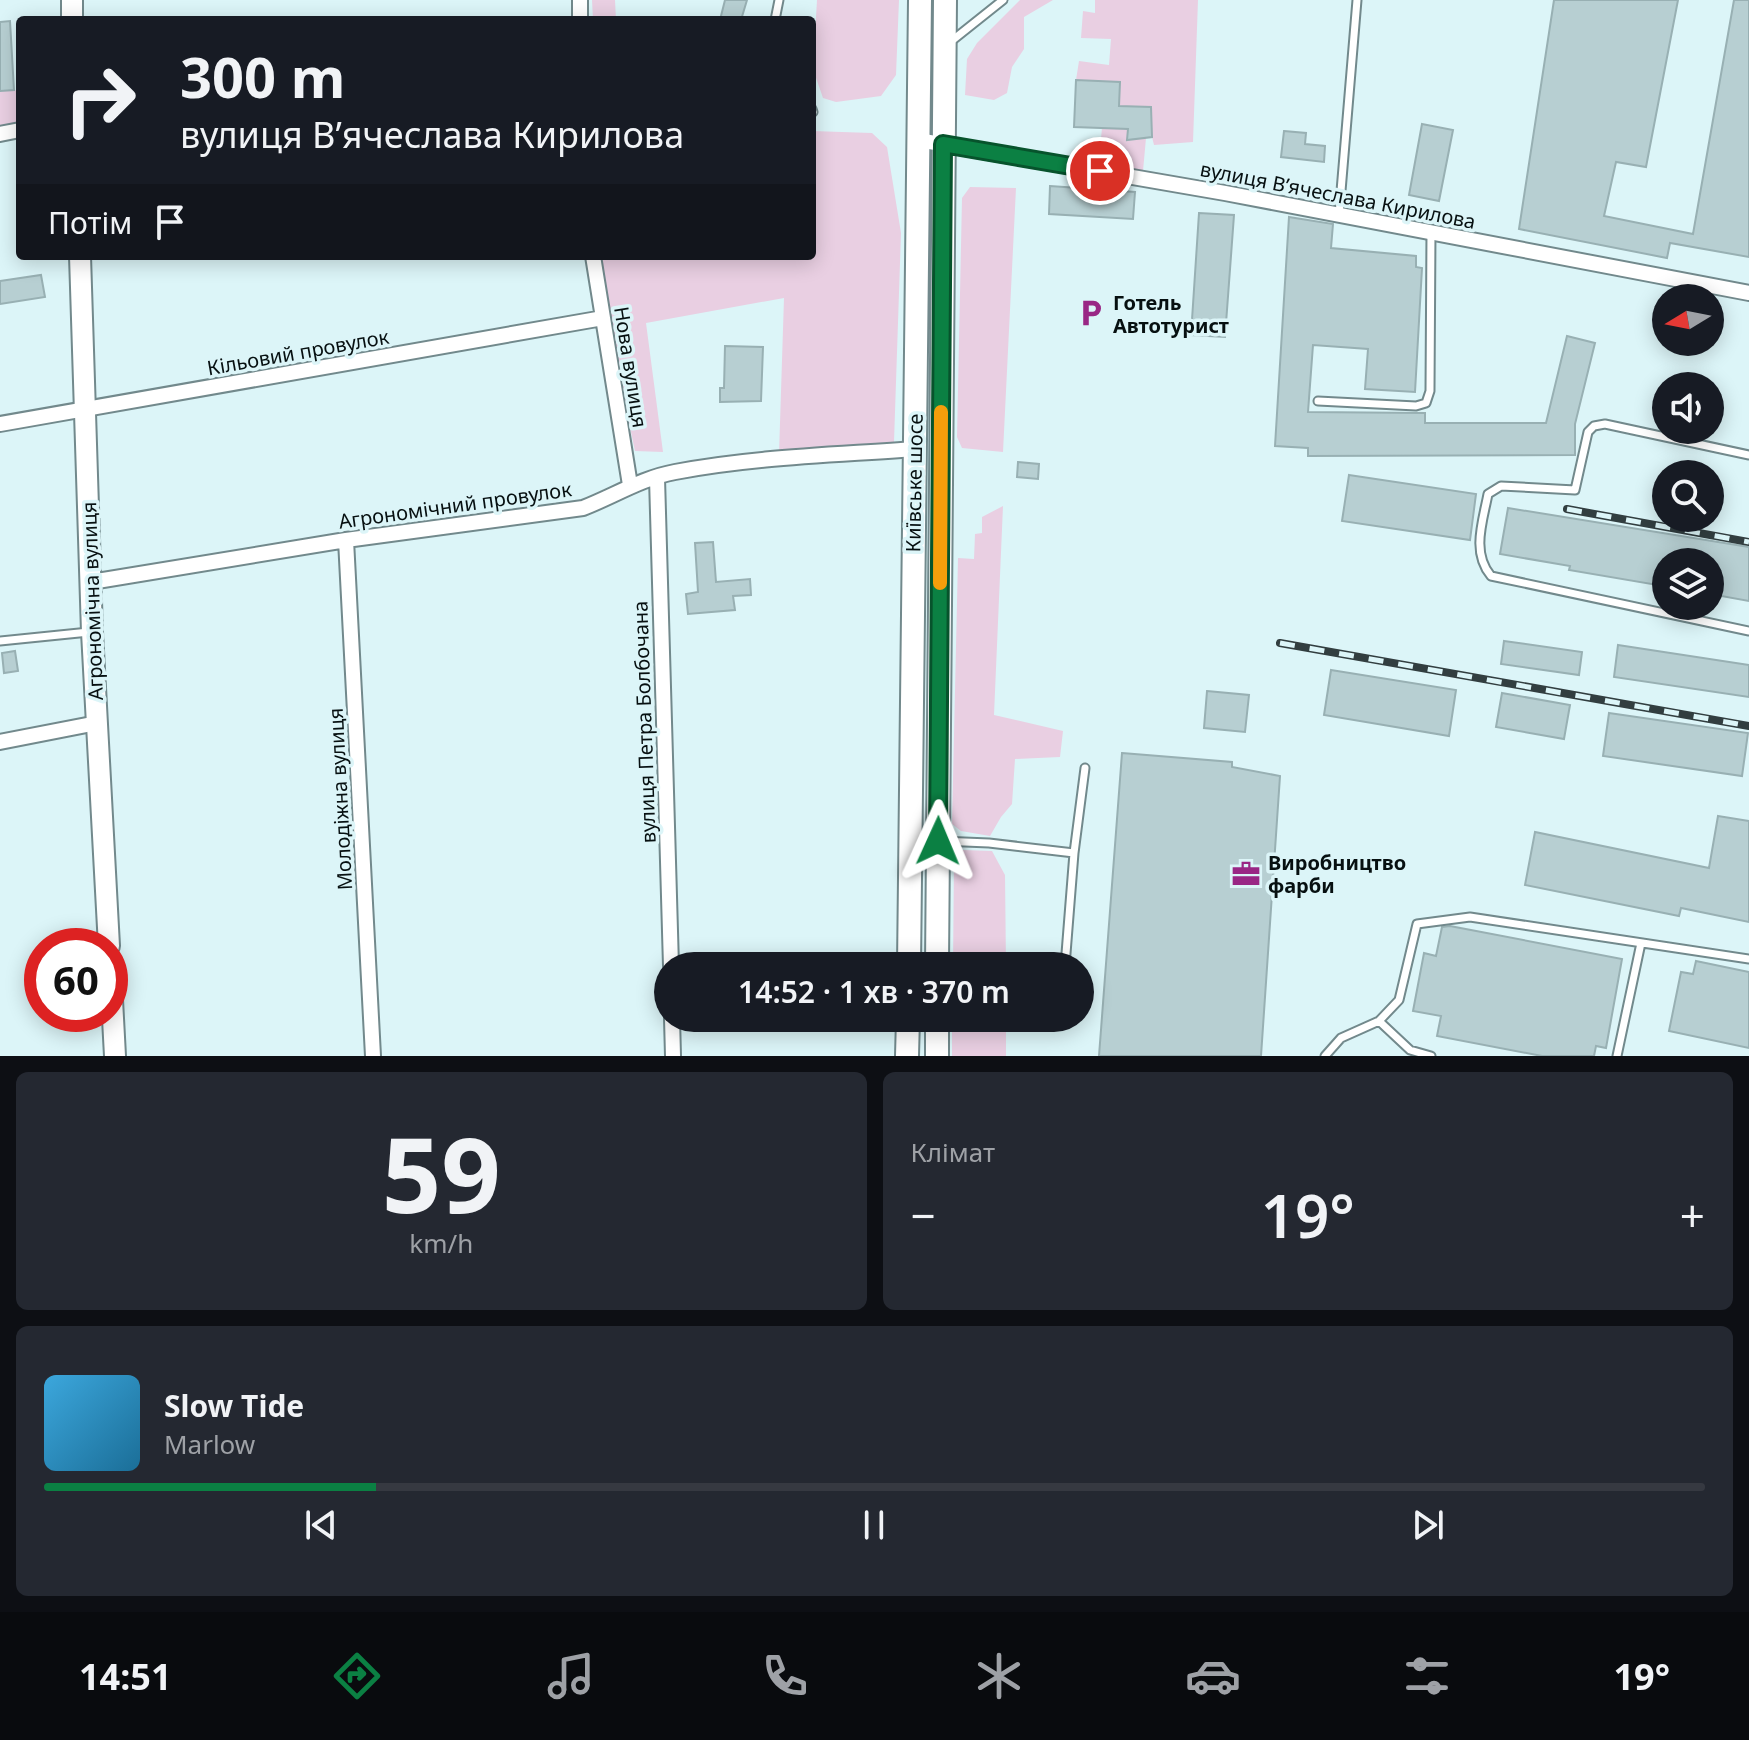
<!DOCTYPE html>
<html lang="uk">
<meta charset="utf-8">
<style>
:root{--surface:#171b24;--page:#242831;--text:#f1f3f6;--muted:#9ea1a6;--line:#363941;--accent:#0b8043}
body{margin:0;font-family:"Noto Sans",sans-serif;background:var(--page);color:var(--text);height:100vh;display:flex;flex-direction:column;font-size:30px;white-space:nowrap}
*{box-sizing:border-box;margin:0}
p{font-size:26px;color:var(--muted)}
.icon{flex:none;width:44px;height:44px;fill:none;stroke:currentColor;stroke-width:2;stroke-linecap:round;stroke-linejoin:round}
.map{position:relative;height:1056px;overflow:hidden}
.sheet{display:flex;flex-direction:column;gap:16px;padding:16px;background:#0d0f14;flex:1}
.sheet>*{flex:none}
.guide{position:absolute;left:16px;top:16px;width:800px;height:244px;border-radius:8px;box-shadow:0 4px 20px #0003;background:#171b24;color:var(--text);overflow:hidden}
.needle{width:52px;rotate:260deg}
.buttons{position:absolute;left:1652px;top:284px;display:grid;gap:16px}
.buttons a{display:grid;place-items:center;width:72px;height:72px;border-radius:50%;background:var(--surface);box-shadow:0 4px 20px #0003;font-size:40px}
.speed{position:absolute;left:24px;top:928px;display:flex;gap:16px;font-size:40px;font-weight:700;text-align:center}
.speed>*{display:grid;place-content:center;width:104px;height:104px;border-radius:50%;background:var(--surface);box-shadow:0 4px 20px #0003;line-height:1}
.speed .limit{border:12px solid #d22;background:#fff;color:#111}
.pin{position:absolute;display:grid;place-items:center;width:68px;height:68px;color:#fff;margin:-34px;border:4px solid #fff;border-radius:50%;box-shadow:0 2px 8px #0007}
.me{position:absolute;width:88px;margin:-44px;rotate:1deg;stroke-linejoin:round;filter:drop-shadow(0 0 6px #0008)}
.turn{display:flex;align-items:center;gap:28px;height:168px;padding:0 32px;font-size:36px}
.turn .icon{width:104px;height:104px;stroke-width:2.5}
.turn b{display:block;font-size:56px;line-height:68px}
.then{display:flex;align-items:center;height:76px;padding:0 32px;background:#0003;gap:16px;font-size:30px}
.big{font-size:60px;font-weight:600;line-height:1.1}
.sheet .tile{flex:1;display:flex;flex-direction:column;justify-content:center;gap:12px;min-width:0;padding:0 28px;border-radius:12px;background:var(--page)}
.sheet .dial{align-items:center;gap:0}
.dial b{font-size:104px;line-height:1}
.song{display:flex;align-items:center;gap:24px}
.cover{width:96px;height:96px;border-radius:12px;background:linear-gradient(135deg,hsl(200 70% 55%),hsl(200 70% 35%))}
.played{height:8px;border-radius:4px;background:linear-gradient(90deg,var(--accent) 20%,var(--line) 20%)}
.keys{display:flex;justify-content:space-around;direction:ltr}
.heat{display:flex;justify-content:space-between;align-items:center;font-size:44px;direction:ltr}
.sheet .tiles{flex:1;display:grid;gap:16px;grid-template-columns:1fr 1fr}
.tile:last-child{grid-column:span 2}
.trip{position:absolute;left:654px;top:952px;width:440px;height:80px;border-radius:40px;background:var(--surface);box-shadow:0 4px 20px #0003;font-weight:600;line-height:80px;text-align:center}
.tabs{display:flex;height:128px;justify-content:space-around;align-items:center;background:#090b0e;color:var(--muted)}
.tabs .icon{width:56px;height:56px}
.tabs .selected{color:var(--accent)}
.tabs b{font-size:36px;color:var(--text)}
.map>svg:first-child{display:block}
.green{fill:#e9cfe2}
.building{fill:#b7cfd2;stroke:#98b0b3;stroke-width:2}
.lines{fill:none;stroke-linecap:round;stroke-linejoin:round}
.lane-casing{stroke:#72898c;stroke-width:11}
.street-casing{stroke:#72898c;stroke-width:18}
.secondary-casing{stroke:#72898c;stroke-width:24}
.primary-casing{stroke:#72898c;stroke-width:26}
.lane{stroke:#fff;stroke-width:7}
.street{stroke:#fff;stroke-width:14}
.secondary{stroke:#fff;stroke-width:20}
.primary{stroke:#fff;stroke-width:22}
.rail-casing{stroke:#323e40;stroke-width:8}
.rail{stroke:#dcf5f8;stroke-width:5;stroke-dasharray:15;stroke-linecap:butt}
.route-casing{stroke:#07532c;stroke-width:20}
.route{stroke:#0b8043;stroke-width:14}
.slow{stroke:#f59e0b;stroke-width:14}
.labels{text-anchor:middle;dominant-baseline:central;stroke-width:7;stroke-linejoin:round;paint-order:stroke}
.street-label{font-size:20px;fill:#071011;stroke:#dcf5f8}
.poi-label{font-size:20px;font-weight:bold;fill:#071011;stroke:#dcf5f8;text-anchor:start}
</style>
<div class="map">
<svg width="1749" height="1056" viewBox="0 0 1749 1056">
<rect width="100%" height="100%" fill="#dcf5f8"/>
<path class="green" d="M592,0H615L616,20H593Z
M817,0H899L896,75L881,96L836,102L823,98L813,69Z
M1020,0H1053L1024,17V49L1012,67L1007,93L994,100L965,95L967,59L977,43Z
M1095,0H1198L1193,142L1154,145L1152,137L1146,138L1143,171L1099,160L1102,128L1074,127L1076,80L1079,61L1109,65L1111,39L1081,38L1083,11L1095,13Z
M20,90V124L0,128V91Z
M812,131L872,133L887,147L901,233L894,442L779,454L784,298L646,323L663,452L635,451L606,315L597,256H812Z
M970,187L1016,188L1003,452L962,448L957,437L962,198Z
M1003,506L994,715L1063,731L1060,757L1015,759L1012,804L1001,817L990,836L961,831L952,824L958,558L974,559L975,534L982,533V517Z
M963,850L992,851L1005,875L1006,966H953L954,860L957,854Z
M952,1018H1006V1056H952Z"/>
<path class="building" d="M725,0H747L741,20H720Z
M1554,0H1678L1646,167L1616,162L1604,216L1693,234L1734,0H1749V257L1670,243L1667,258L1519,229Z
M10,21L14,90L0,91V22Z
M1076,80L1120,82L1119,106L1151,107L1152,137L1127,140L1128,129L1074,127Z
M1422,124L1453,130L1439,201L1409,195Z
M1284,131L1306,133L1305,144L1325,146L1324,162L1281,157Z
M1050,186L1135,192L1133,219L1049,214Z
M1199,213L1234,215L1225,337L1191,335Z
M1289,217L1333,224L1331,248L1416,256V267L1422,268L1415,392L1365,389L1368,349L1313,345L1308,412L1425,413V423H1546L1567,336L1595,343L1575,424V455L1308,456V448L1275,446Z
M41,275L45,297L0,304V281Z
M725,346L763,347L761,401L720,402V388H724Z
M1018,462L1039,464L1038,479L1017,477Z
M1349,475L1476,494L1470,540L1342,521Z
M1508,508L1749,547V601L1710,594V562H1666V581L1663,586L1569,570L1570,566L1500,554Z
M713,542L716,582L750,579L751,595L733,596L735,610L688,614L686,594L698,592L695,543Z
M1504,641L1582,652L1579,675L1501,664Z
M1618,645L1749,665V697L1614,677Z
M15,651L18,671L4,673L2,653Z
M1331,670L1456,690L1449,736L1324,715Z
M1207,691L1249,695L1245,732L1204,728Z
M1502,693L1570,705L1564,739L1496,727Z
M1609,713L1748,733L1742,776L1603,756Z
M1122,753L1232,762V767L1280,776L1261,1056H1099Z
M1718,816L1749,821V922L1681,908L1679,916L1525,885L1535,832L1709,868Z
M1450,926L1622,959L1606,1048L1596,1046L1594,1056H1542L1437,1036L1441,1016L1413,1011L1424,953L1436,956L1442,927Z
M1696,961L1749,972V1048L1669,1031L1681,972L1693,974Z"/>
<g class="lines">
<defs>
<path id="lane" d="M775,20L779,0
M949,43L1003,0
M812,109L813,112
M1339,215L1357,0
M1318,401L1416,406L1426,403L1430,391L1431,232
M1749,455L1605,424L1594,426L1588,432L1575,490L1501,486L1488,494C1483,521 1471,552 1491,576L1749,631
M0,641L89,632
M940,841L989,843L1074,853
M1065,966L1074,853L1085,768
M1379,1021L1410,1050L1431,1056
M1325,1056L1341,1038L1379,1021L1399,1000L1417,924L1470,917L1749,959
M1617,1056L1641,943"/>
<path id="street" d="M580,0V20
M0,134L20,130
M918,140L1225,193L1749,293
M593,256L630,485
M0,424L603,318
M657,478L671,966
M346,540L373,1056
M91,582L346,540L583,508C614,496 642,478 675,472C753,457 835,455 915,449
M0,742L97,723
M672,1018L673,1056"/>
<path id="secondary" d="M72,0V20
M80,256L92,632L109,946
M110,962L115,1056"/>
<path id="primary" d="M909,966L920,0
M937,966L945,0
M907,1056L908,1018
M937,1056V1018"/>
</defs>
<use href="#lane" class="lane-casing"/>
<use href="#street" class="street-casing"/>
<use href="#secondary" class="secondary-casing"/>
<use href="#primary" class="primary-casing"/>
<use href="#lane" class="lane"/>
<use href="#street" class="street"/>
<use href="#secondary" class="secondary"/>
<use href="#primary" class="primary"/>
<defs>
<path id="rail" d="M1567,509L1749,542
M1280,643L1749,726"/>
</defs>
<use href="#rail" class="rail-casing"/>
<use href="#rail" class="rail"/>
</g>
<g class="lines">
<defs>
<path id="route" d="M938,841L943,144L1100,171"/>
</defs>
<use href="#route" class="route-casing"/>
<use href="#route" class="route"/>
<path class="slow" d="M940,583L941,412"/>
</g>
<defs>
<symbol id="parking-bare" viewBox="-9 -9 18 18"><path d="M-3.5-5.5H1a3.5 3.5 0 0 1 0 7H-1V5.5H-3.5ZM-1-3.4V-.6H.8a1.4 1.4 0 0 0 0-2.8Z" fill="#992785" stroke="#dcf5f8" stroke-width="2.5" paint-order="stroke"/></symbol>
<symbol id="office-bare" viewBox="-9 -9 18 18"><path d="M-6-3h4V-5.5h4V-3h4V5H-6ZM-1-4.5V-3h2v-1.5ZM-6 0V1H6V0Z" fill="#992785" stroke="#dcf5f8" stroke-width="2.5" paint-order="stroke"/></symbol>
</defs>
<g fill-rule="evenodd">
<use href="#parking-bare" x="1071" y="293" width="40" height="40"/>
<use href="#office-bare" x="1226" y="854" width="40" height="40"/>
</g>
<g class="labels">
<g class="street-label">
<text transform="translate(1338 195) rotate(11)">вулиця Вʼячеслава Кирилова</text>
<text transform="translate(298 352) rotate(-10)">Кільовий провулок</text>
<text transform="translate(631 367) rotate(81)">Нова вулиця</text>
<text transform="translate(914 483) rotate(-89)">Київське шосе</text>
<text transform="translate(455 505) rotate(-8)">Агрономічний провулок</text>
<text transform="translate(92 601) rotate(-92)">Агрономічна вулиця</text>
<text transform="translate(644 722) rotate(-92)">вулиця Петра Болбочана</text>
<text transform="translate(340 799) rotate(-93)">Молодіжна вулиця</text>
</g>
<g class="poi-label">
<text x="1113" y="302">Готель<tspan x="1113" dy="23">Автотурист</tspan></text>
<text x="1268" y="862">Виробництво<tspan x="1268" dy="23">фарби</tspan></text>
</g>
</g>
</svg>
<div class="buttons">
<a><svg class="needle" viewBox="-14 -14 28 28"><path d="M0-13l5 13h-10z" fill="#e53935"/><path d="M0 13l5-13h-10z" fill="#9ea1a6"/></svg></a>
<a><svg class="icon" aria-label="sound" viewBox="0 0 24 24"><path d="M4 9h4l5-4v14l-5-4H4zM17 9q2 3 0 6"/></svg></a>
<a><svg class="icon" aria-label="search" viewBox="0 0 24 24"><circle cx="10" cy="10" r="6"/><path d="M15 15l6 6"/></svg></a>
<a><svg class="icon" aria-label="layers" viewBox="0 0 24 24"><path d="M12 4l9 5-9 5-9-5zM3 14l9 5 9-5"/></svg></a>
</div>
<div class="speed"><div class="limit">60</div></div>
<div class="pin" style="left:1100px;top:171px;background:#d93025"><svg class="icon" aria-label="arrive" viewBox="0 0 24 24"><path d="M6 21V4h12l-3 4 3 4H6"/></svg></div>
<svg class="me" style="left:938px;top:841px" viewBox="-20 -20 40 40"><path d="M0-17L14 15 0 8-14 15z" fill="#0b8043" stroke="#fff" stroke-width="4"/></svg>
<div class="trip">14:52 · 1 хв · 370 m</div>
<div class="guide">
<div class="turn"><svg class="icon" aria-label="right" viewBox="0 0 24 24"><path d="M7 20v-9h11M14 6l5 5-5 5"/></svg><div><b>300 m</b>вулиця Вʼячеслава Кирилова</div></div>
<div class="then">Потім<svg class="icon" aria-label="arrive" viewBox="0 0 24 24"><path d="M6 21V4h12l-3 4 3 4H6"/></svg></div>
</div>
</div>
<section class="sheet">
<div class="tiles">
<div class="tile dial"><b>59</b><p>km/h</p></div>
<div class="tile"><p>Клімат</p>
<div class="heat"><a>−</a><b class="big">19°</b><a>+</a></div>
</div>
<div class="tile">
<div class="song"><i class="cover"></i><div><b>Slow Tide</b><p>Marlow</p></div></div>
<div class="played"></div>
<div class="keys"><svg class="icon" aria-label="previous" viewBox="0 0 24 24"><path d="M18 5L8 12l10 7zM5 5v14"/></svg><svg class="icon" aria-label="pause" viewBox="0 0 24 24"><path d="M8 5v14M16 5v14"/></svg><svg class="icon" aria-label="next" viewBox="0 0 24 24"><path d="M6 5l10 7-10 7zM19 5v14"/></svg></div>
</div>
</div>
</section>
<nav class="tabs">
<b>14:51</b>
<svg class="icon selected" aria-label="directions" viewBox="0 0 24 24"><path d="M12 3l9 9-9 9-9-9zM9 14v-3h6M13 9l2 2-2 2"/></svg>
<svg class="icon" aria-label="music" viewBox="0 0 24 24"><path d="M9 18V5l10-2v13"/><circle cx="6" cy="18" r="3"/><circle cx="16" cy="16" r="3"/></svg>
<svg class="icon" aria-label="phone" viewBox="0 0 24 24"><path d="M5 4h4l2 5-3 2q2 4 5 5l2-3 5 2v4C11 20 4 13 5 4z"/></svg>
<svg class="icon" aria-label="climate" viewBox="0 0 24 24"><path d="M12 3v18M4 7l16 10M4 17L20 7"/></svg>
<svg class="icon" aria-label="car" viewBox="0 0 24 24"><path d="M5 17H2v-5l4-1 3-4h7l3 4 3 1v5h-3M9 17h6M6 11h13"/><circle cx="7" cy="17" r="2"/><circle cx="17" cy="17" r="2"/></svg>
<svg class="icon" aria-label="filters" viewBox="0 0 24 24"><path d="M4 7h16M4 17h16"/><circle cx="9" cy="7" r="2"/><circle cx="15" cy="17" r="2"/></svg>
<b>19°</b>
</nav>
